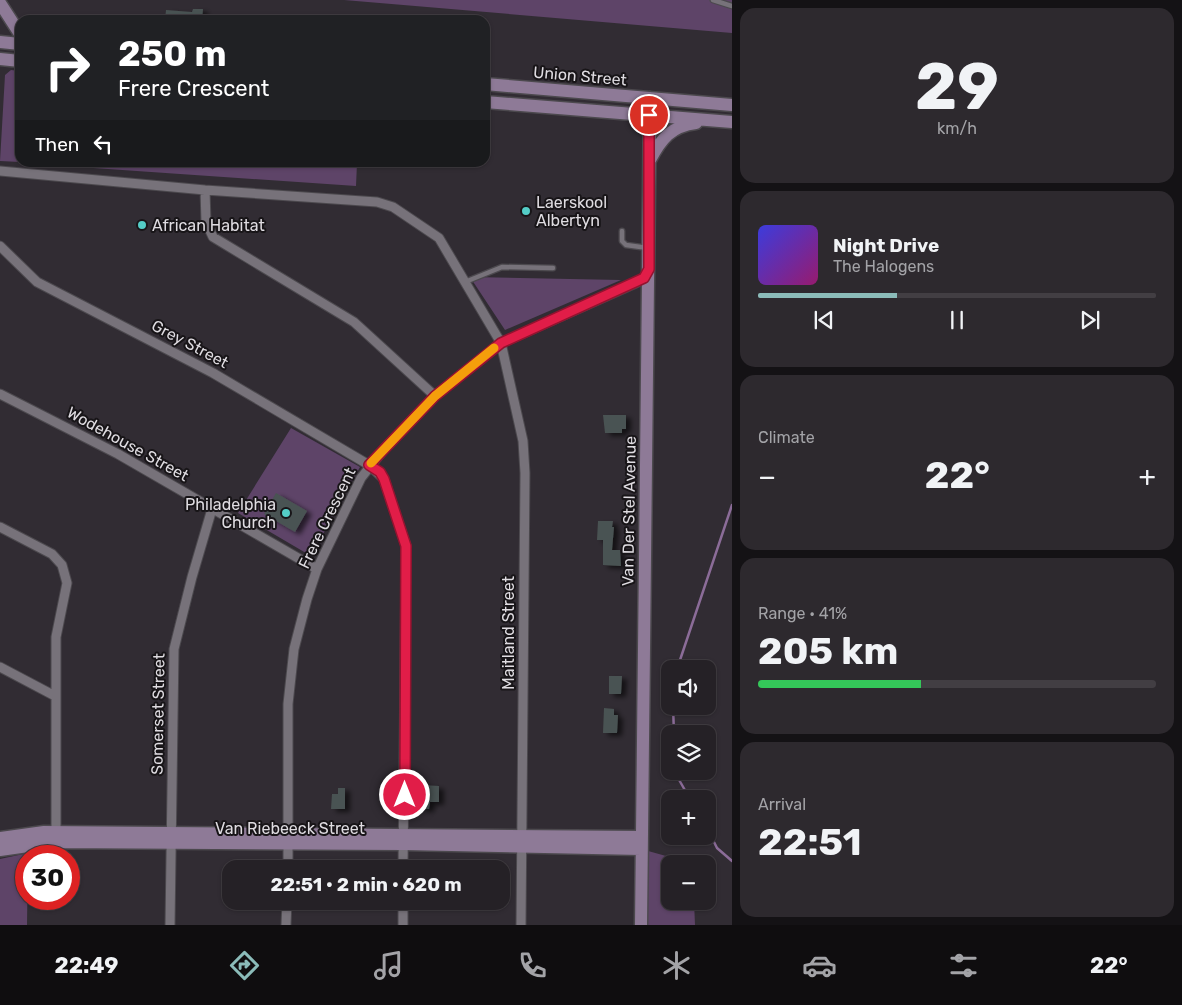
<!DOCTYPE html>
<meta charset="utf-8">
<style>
:root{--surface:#252126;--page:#2d292e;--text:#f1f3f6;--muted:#a3a3a7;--line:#423e43;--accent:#8bbbb9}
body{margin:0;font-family:Rubik,sans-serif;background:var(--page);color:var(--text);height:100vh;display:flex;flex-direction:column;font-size:19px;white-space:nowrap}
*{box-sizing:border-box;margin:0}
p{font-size:16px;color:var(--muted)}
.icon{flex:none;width:28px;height:28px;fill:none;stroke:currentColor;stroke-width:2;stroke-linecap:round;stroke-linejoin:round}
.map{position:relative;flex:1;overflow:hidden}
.panel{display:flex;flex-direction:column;gap:8px;padding:8px;background:#141215;width:450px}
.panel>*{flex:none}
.banner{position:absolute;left:15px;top:15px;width:475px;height:152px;border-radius:15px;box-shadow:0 1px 4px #0004,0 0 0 1px var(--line);background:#202124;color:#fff;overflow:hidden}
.fabs{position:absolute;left:661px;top:660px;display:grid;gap:10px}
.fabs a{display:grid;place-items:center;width:55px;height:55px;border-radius:10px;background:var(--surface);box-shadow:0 1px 4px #0004,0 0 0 1px var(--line);font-size:25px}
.speed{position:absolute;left:15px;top:845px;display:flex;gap:10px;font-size:25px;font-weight:700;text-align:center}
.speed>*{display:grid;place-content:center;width:65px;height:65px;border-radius:50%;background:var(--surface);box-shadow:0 1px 4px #0004,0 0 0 1px var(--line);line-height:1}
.speed .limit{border:8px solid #d22;background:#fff;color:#111}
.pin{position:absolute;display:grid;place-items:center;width:42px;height:42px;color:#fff;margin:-21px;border:2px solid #fff;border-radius:50%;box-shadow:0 1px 5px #0007}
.me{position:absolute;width:55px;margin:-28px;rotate:0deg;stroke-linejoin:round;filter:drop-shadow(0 0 4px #0008)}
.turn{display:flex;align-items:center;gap:18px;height:105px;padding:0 20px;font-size:22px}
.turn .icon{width:65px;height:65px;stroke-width:2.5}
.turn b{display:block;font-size:35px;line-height:42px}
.then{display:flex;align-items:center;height:48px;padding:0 20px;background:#0003;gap:10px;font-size:19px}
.big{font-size:38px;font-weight:700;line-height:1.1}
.panel .card{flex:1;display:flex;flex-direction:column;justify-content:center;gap:8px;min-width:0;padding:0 18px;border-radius:15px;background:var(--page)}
.panel .dial{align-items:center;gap:0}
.dial b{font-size:65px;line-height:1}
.song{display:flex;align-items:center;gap:15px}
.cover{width:60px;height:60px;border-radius:8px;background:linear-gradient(135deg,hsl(240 70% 55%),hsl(320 70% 35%))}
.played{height:5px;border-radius:2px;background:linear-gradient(90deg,var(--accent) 35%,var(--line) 35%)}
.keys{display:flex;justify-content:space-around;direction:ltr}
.heat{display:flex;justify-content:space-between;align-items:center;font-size:28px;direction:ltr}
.charge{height:8px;border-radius:4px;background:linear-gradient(90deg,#34c759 41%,var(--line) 0)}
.trip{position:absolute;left:222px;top:860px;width:288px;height:50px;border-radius:15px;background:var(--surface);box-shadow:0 1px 4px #0004,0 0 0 1px var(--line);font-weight:700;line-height:50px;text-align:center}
.tabs{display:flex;height:80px;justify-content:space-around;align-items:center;background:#0f0d0f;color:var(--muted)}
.tabs .icon{width:35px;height:35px}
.tabs .on{color:var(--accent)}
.tabs b{font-size:22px;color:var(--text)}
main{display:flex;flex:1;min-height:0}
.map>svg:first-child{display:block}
.green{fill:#5e4468}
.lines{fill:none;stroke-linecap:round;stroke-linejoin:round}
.stream{stroke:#8b6c98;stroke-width:2.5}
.building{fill:#495352;filter:url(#shadow)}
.lane-casing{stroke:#4c494e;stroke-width:7}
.street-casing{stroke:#4c494e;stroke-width:11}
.secondary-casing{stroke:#4c494e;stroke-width:15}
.lane{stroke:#77727a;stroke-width:4.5}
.street{stroke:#77727a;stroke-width:9}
.secondary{stroke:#8e7a97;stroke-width:12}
.route-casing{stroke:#92132f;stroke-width:12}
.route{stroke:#e11d48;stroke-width:9}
.slow{stroke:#f59e0b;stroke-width:9}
.poi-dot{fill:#54cdc7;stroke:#181518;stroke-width:2}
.labels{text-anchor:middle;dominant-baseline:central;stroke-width:4;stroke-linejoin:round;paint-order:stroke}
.street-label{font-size:16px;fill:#dfdce1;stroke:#181518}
.poi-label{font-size:16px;fill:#dfdce1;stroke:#181518;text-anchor:start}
</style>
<main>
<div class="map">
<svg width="732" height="925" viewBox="0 0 732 925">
<defs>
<filter id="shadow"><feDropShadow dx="5" dy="3" stdDeviation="2.5" flood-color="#0009"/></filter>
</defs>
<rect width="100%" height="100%" fill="#312c33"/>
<path class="green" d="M344,0H732V33Z
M11,70L20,71V162L0,161L5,75Z
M21,163H357L356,186Z
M470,277L621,280L505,330Z
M291,428L360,467L311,556L238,513Z
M641,849L691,863L670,864V901H694L695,925H641Z
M28,853L27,925H0V859Z"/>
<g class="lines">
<path class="stream" d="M677,669L732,505
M673,706L674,734
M674,771L690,799
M708,830L717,848L732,861"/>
</g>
<path class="building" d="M193,9H203L202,20H165L166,10L192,12Z
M603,415H626V429H622V433H605Z
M276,493L307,511L295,532L264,514Z
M598,521H613L612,527H614L612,550H620L621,566L603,565V540H597Z
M609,676H622L621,694H609Z
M604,708L614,709V715H618L617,733H603Z
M421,785L439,786V802H430L429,809H421Z
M338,788H345V809H331L332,794H338Z"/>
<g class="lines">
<defs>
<path id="lane" d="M713,0L732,6
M622,231V241L626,245L648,248
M465,282L502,267L553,268"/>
<path id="street" d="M0,171L205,190L377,202L393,207L439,238L501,343L523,441L525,473L521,925
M205,190L206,222L213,237L354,322L435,396
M0,246L37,282L213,373L369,465L384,479L406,546L403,869
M0,394L118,454L317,569
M0,527L52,554L62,565L67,583L56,637V836
M0,667L55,696
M288,869V704L294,649L307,599L317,569L361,478L384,449L435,396L501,343L636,283L643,279L648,271
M170,925L174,649L192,577L212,509
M286,925L287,901
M403,925V901"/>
<path id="secondary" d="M0,3L20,34
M0,42L20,44
M0,59L20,61
M485,84L732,105
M485,102L732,122
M650,160C661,139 671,126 696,123
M0,838L44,832L641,837
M0,850L56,842L404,844L641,849
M641,925L650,98"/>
</defs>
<use href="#lane" class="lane-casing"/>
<use href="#street" class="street-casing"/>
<use href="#secondary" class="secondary-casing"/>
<use href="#lane" class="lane"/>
<use href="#street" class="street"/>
<use href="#secondary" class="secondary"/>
</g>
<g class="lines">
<defs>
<path id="route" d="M405,795L406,546L384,479L380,472L369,465L435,396L501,343L644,278L649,269V115"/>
</defs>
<use href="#route" class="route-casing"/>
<use href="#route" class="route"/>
<path class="slow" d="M371,463L435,396L494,348"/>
</g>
<g class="poi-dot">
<circle cx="526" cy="211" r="5"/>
<circle cx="142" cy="225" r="5"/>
<circle cx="286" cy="513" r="5"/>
</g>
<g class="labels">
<g class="street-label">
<text transform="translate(580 76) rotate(5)">Union Street</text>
<text transform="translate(190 344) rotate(28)">Grey Street</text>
<text transform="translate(128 444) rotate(29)">Wodehouse Street</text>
<text transform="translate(629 511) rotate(-89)">Van Der Stel Avenue</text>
<text transform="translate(327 518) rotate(-64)">Frere Crescent</text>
<text transform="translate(508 633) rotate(-90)">Maitland Street</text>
<text transform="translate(158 714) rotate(-89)">Somerset Street</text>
<text x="290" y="828">Van Riebeeck Street</text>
</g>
<g class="poi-label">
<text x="536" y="202">Laerskool<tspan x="536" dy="18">Albertyn</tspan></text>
<text x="152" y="225">African Habitat</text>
<text x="276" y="504" text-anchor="end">Philadelphia<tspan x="276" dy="18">Church</tspan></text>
</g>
</g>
</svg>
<div class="fabs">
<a><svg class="icon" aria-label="sound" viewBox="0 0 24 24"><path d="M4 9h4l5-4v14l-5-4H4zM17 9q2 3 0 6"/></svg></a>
<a><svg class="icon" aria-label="layers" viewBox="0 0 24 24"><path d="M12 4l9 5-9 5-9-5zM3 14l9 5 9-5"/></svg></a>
<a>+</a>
<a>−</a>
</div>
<div class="speed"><div class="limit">30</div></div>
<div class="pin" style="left:649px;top:115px;background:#d93025"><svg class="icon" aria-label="arrive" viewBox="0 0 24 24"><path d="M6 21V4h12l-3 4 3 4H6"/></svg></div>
<svg class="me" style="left:405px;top:795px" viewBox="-20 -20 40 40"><circle r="17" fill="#e11d48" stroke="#fff" stroke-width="3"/><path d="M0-11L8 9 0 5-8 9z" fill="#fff"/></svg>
<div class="trip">22:51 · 2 min · 620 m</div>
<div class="banner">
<div class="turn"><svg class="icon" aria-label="right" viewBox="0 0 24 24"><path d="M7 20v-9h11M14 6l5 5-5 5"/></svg><div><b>250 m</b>Frere Crescent</div></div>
<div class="then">Then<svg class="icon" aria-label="left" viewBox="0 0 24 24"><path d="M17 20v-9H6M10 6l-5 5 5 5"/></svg></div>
</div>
</div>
<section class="panel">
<div class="card dial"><b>29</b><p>km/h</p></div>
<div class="card">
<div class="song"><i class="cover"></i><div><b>Night Drive</b><p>The Halogens</p></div></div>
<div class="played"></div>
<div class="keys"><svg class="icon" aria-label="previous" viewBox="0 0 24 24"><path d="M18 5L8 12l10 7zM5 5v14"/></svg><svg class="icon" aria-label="pause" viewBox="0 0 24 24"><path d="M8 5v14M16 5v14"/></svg><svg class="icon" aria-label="next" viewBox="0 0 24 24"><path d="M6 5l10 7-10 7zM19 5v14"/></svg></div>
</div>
<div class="card"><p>Climate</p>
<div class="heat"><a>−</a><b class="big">22°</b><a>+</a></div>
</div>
<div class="card"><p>Range · 41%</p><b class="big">205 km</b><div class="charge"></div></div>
<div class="card"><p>Arrival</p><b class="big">22:51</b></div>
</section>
</main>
<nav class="tabs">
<b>22:49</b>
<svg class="icon on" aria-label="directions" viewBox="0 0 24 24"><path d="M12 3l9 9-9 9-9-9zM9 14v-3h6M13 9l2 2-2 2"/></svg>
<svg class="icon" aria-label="music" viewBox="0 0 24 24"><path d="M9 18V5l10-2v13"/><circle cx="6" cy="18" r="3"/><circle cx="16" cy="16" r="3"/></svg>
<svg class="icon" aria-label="phone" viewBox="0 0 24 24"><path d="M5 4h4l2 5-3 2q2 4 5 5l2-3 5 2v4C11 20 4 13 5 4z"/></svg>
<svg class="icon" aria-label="climate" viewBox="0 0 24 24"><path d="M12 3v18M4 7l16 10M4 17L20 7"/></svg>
<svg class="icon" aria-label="car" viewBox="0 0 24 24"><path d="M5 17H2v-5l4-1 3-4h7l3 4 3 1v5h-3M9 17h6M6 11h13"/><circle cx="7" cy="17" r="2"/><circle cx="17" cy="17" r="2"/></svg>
<svg class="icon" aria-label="filters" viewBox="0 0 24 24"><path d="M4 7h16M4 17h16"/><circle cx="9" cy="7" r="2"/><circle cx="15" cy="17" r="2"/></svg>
<b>22°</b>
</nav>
